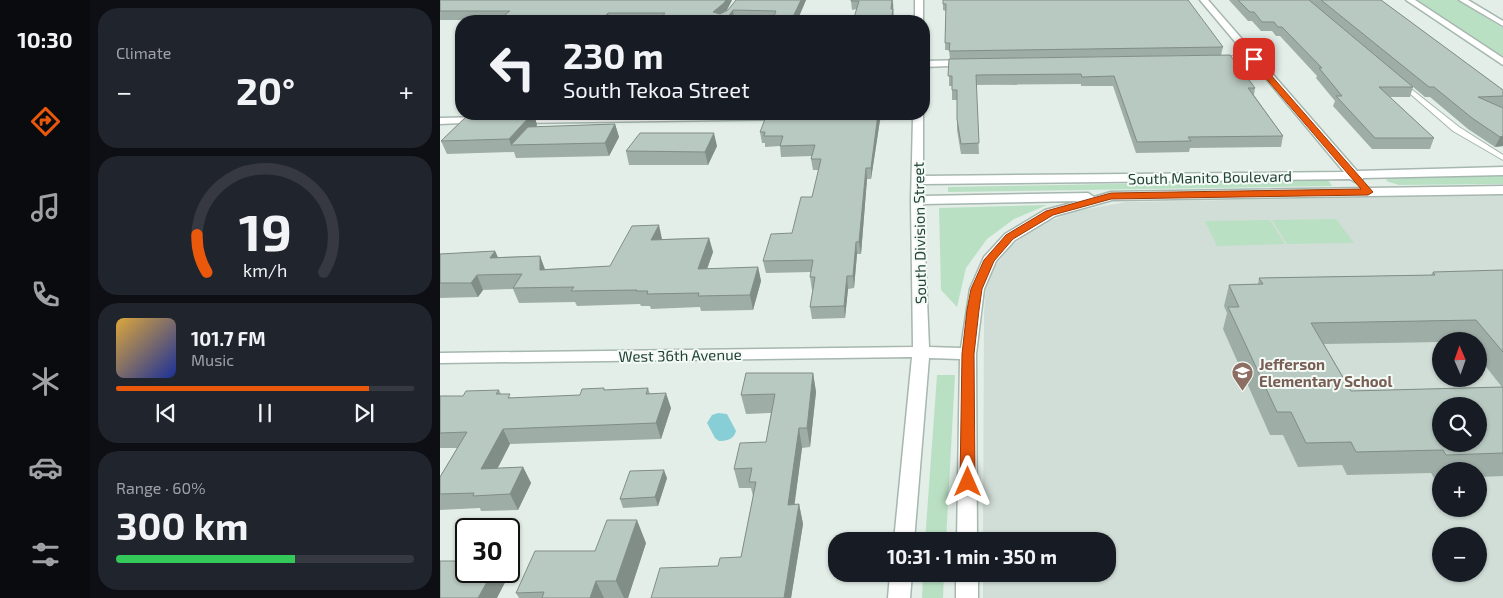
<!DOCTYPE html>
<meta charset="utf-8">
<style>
:root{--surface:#171b24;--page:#20242c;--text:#f1f3f6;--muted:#9ea1a6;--line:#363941;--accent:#ea580c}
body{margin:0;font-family:"Exo 2",sans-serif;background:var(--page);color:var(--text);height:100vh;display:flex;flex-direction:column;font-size:19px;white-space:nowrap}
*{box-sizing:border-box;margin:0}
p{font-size:16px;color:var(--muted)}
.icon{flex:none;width:28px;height:28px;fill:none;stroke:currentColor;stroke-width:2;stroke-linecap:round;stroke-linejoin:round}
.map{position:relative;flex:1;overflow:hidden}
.details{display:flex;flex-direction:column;gap:8px;padding:8px;background:#0d0f14;width:350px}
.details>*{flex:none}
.hud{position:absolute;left:15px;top:15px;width:475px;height:105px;border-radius:20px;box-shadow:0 1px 4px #0004;background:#171b24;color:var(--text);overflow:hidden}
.needle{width:32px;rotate:358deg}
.fabs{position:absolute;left:992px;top:332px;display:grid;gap:10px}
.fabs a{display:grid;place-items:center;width:55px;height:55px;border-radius:50%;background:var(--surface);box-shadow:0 1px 4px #0004;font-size:25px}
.speed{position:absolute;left:15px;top:518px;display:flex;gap:10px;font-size:25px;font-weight:700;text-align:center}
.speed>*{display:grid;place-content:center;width:65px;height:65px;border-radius:50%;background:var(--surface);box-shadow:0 1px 4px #0004;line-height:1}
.speed .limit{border:2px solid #111;border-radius:8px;background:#fff;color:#111}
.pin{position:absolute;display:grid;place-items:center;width:42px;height:42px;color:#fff;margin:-21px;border-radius:10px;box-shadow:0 2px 8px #0006}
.me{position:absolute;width:55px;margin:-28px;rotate:0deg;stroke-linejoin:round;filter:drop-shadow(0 0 4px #0008)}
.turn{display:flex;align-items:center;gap:18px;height:105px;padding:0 25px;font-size:22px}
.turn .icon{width:65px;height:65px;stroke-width:2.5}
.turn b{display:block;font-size:35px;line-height:42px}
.big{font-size:38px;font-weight:700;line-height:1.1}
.details .tile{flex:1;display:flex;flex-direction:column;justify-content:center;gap:8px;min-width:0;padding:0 18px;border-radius:20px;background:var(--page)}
.details .dial{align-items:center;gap:0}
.dial svg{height:130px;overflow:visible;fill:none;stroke:var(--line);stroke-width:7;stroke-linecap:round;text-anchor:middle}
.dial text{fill:var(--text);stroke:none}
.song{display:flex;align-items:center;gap:15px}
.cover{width:60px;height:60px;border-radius:8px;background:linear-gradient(135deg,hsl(40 70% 55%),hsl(230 70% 35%))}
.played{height:5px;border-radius:2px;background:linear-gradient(90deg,var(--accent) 85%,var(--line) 85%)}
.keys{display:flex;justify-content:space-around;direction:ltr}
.heat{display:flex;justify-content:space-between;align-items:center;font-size:28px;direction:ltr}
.charge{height:8px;border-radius:4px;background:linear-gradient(90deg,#34c759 60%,var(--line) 0)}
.trip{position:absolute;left:388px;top:532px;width:288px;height:50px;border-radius:20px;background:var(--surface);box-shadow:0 1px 4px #0004;font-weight:700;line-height:50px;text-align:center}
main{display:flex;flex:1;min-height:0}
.menu{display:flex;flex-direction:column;width:90px;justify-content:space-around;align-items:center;background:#090b0e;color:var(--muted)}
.menu .icon{width:35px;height:35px}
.menu .on{color:var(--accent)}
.menu b{font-size:22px;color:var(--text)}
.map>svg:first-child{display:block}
.built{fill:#d1ded7;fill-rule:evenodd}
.green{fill:#bae0c3}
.water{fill:#87ced7}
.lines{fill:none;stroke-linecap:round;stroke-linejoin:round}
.lane-casing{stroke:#a5b7af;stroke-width:2}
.street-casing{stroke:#a5b7af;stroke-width:3}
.lane{fill:#fff;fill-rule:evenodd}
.street{fill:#fff;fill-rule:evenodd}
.wall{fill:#9eada6;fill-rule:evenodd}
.shaded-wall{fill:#818d87}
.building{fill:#b8c9c1;stroke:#818d87;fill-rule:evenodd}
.route{fill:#ea580c;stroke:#983908}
.labels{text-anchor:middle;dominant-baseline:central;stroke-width:4;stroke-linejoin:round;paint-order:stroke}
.street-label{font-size:15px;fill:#214137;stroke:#f4faf6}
.education-label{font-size:15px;font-weight:bold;fill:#785e54;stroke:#f4faf6;text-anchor:start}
</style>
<main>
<nav class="menu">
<b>10:30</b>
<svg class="icon on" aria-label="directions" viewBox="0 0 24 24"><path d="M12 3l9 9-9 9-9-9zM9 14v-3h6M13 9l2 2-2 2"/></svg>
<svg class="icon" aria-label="music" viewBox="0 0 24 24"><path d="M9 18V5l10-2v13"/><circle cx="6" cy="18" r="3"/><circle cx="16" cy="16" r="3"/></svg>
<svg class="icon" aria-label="phone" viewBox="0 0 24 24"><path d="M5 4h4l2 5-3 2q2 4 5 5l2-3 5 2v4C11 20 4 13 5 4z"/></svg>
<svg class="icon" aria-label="climate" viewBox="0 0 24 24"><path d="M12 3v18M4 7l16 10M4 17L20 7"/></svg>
<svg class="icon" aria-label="car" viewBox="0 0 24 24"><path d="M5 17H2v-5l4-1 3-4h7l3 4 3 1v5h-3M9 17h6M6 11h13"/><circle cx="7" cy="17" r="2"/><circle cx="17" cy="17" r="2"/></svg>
<svg class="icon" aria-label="filters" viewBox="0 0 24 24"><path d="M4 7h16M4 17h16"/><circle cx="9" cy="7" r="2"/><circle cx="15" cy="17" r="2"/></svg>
</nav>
<section class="details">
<div class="tile"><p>Climate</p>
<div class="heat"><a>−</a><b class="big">20°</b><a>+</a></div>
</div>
<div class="tile dial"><svg viewBox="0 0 100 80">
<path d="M14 69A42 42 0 1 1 86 69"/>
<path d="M14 69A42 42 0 0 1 8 46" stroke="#ea580c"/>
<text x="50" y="56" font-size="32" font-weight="700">19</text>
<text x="50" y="72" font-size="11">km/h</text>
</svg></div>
<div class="tile">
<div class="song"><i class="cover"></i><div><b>101.7 FM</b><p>Music</p></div></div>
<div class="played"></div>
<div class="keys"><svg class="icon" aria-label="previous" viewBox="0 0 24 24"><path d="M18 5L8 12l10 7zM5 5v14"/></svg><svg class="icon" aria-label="pause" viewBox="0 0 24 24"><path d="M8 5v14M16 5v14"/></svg><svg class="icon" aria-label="next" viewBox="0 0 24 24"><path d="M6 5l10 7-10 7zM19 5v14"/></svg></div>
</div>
<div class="tile"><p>Range · 60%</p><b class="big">300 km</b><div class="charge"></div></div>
</section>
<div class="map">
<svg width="1063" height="598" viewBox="0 0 1063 598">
<rect width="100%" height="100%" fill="#e3eee8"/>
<path class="built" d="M1063,195V598H543V574H666V541H543L544,312L546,286L554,267L571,246L599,225L636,211L686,202ZM1001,341H1039V379H1001ZM1001,406H1039V444H1001ZM1001,471H1039V509H1001ZM1001,536H1039V574H1001Z"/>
<path class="green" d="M976,0H1017L1063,28V57Z
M1063,176V184L959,185L946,181L947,179L956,178Z
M888,180L892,186L508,192V187Z
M607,205L574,219L547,239L526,268L517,307L501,290L499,208Z
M896,219L914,243L847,244L832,220Z
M830,220L845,244L777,246L765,221Z
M497,375H515L506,541H485Z
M483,574H504L503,598H482Z"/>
<path class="water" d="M278,413L287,414L296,431C294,439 287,441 279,441L275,438L267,423L272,415Z"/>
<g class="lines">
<defs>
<path id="lane" d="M961,81L1019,127L1063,155V160L1013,131L959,84L958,83Z"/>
<path id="street" d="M475,0H483V21H475Z
M760,0H768L917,171L1063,167V175L923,178L921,182L917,183L910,179L483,184V196L648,193L654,197L671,192L1063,186V194L672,200L615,216L575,240L556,261L544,289L536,354L537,541H517L520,359L489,358L474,541H454L472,357L0,363V353L473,347L471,200L473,118L419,119L414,116L415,114H483V176L904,172L812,62H770L768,60L773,57L807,56ZM639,201L605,210L565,234L544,257L530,289L521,348L489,347L483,204Z
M966,0H975L1063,58V65Z
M1019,0H1028L1063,21V26Z
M530,60L533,61V65L484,67V61Z
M346,114L350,115L351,117L350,119L77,123L72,120L77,117Z
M41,117L45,118L46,120L45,122L0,124V118Z
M450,574H472L470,598H448Z
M516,574H538V598H516Z"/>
</defs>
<use href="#lane" class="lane-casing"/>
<use href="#street" class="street-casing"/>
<use href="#lane" class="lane"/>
<use href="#street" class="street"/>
</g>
<path class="wall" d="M0,0H292L286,11L288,10L296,0H366L357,21L333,20L294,19L293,21H57L59,20H0Z
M453,0L454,18L417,9L412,10L411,1Z
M503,0L783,47L781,55L510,59L509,50H505L506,11L503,10Z
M789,0H941L1063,90V107H1061L1063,146L1055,147L1028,129L990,97H985L874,4L973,87L970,97H950L994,138L990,149H932L893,106L895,101L876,78L877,76L840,36H836L832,31H821L812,21H808Z
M509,59L815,88L814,95L843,136L841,147L750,148L749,152L696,153L673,86H641V84L536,85L539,154H521L517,130V100H512V86H509Z
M29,114H107L105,115H94L97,125L96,127L175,124L179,137L169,156L76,158L74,152L7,154L1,141Z
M440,120L431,179H427L421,254H417L414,288L408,289L405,318L372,319L370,307L373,290H372L370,277L371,272L326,273L323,261L352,233L372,197L379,170H373L371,159L372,156L341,157L340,146L325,147V143H322L320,132Z
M277,146L268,165H189L186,151Z
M269,238L273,252L267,269L318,267L321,281L313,310L261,311L260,307L211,309L210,306H201L200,304L137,306L135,302L79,303L73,289L43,290L38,297L0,298V254L55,251L58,257L100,256L105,269L170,266L222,239Z
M1063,270V476L1039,477V471H1001V478H994L991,473L907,475L902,465L858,467L843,435H830L783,329L787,313L784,306L789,285L818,284L819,278L991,275L993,272ZM1001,341H1039V358L1062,387L911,391L884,344L1001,342Z
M373,373L376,392L370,447L362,448L354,504H359L363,524L351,598L278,566L301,557L313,496L311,488H299L294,469L326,442L331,413L306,414L301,395Z
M208,388L210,394L231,408L221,439L70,444L58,468L83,467L91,483L78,510L41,511L40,508L0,510V477L17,448H0V396H23L59,390L61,394L72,398L140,395L165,390Z
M227,478L218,506L183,508L180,499Z
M206,543L188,598H79L76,593L155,551Z"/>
<path class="shaded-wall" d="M286,0H292L286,12L275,21L273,12Z
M361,0H366L357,21H351Z
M452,0L453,6L451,18V9Z
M453,9V21H451Z
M293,10L294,19L293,21H285Z
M168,13L171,21H160Z
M92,114H94L97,125L80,145H71L69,139Z
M438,114H439L440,120L431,179V168Z
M175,124L179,137L169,156L165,143Z
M274,133L277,146L268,165L265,152Z
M1063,136V146L1055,147L1060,137Z
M426,168L427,179L421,254L419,242Z
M219,225L222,239L215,254L211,240Z
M269,238L273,252L262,283L258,269Z
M416,242L417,254L414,288L413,276Z
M55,251L61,265L50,258Z
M100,256L105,270H100Z
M318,267L321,281L313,310L310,295Z
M37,275L43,290L38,297L31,283Z
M407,276L408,289L405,318L404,306Z
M373,373L376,392L370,447L367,428Z
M226,393L231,408L221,439L216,423Z
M359,428L362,448L352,524L348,505Z
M63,429L70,444L49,484L41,469Z
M83,467L91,483L78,510L70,494Z
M224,470L227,478L218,506L215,497Z
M359,504L363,524L351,598H344Z
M197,520L206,543L188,598H184L176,581Z
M53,571H65L68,577L57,598H38Z
M156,581L164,598H150Z"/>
<path class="building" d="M0,0H286L284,3L273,12L280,14L288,10L296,0H361L351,21H332L336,11L293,10L285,21H219L225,13H168L160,21H110L112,20L57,21L70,11H0Z
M411,0H452L451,9H453L451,21H413L419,1H411Z
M503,0H748L783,47L509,51L510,43H505L506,4H503Z
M798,0H869L973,87H939L994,138H935L896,96H902L879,68H882L842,27H838L834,22H822L814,12H810Z
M881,0H941L1063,90V96L1038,97L1063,108V136L1060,137L1032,118L994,87H989Z
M790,55L815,88H808L843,136L748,137L751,141L697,142L674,76L642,77L641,74L536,75L539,143L521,144L517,119V90H512V76H508L509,59Z
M29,114H92L69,139L1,141Z
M327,114H438L431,168H426L419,242H416L413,276H407L404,306L370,307L375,277H370L373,260L323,261L331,234L352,233L361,197H372L381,159H371L375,145L340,146L343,136H324L325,132H320Z
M175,124L165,143L71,145L88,127Z
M200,133H274L265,152L186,151Z
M219,225L211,240L269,238L258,269L318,267L310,295L258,296L259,293L207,294L208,291H196L197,290L131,291L134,287L73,288L82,274L37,275L31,283H0V254L55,251L50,258L100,256V270L170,266L192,226Z
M1063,270V352L1036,320L871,323L911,391L1063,387V453L1006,455L1003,450L916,452L911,442L866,443L851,412H837L788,307H799L789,285L823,284L819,278L995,275L993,272ZM1001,406H1039V444H1001Z
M306,373H373L367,428H359L348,505L359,504L344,598H211L220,568L278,566L280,558L301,557L316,482H309L312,468L294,469L300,443L326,442L335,394L301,395Z
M164,388V390L208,388L206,394L226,393L216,423L63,429L41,469L83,467L70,494L33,496L34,493L0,494V477L27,432L0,433V396H23L26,391L59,390L56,394H70L68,398L140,395L142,389Z
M224,470L215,497L180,499L190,471Z
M167,520H197L176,581H156L150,598H102L104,592L76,593L95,551H155Z
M0,561H26V571H53L38,598H0Z"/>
<path class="route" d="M811,58H816L933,192L928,195L671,199L613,215L573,239L554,261L542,289L539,310L534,354L535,482L533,486L528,488L522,486L520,482L522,354L527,310L531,289L544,260L566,235L606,211L671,193L921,189L811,61Z"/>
<defs>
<symbol id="school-pin" viewBox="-11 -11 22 30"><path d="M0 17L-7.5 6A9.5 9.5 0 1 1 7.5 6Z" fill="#8d6e63" stroke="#f4faf6"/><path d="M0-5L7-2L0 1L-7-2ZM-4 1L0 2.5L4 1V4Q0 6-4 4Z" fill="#fff"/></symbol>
</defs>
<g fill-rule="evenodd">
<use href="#school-pin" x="790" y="360" width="25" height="34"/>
</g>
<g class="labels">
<g class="street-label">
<text transform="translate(770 177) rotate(-1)">South Manito Boulevard</text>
<text transform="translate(479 233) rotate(-91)">South Division Street</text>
<text transform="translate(240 355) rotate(-1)">West 36th Avenue</text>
</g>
<g class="education-label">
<text x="819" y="364">Jefferson<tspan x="819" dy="17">Elementary School</tspan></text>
</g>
</g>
</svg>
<div class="fabs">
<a><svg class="needle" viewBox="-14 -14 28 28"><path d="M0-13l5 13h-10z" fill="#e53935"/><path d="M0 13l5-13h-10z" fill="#9ea1a6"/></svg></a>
<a><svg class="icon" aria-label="search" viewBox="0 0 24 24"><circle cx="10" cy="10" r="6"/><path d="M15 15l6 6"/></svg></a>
<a>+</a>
<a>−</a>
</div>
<div class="speed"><div class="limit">30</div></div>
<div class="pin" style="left:814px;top:59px;background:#d93025"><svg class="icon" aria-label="arrive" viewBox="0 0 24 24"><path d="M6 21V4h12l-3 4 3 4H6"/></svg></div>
<svg class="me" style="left:528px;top:482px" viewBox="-20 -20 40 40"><path d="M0-17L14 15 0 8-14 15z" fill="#ea580c" stroke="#fff" stroke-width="4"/></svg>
<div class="trip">10:31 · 1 min · 350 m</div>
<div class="hud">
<div class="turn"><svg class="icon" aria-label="left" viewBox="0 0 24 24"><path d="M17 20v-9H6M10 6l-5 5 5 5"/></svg><div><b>230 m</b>South Tekoa Street</div></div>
</div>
</div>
</main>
